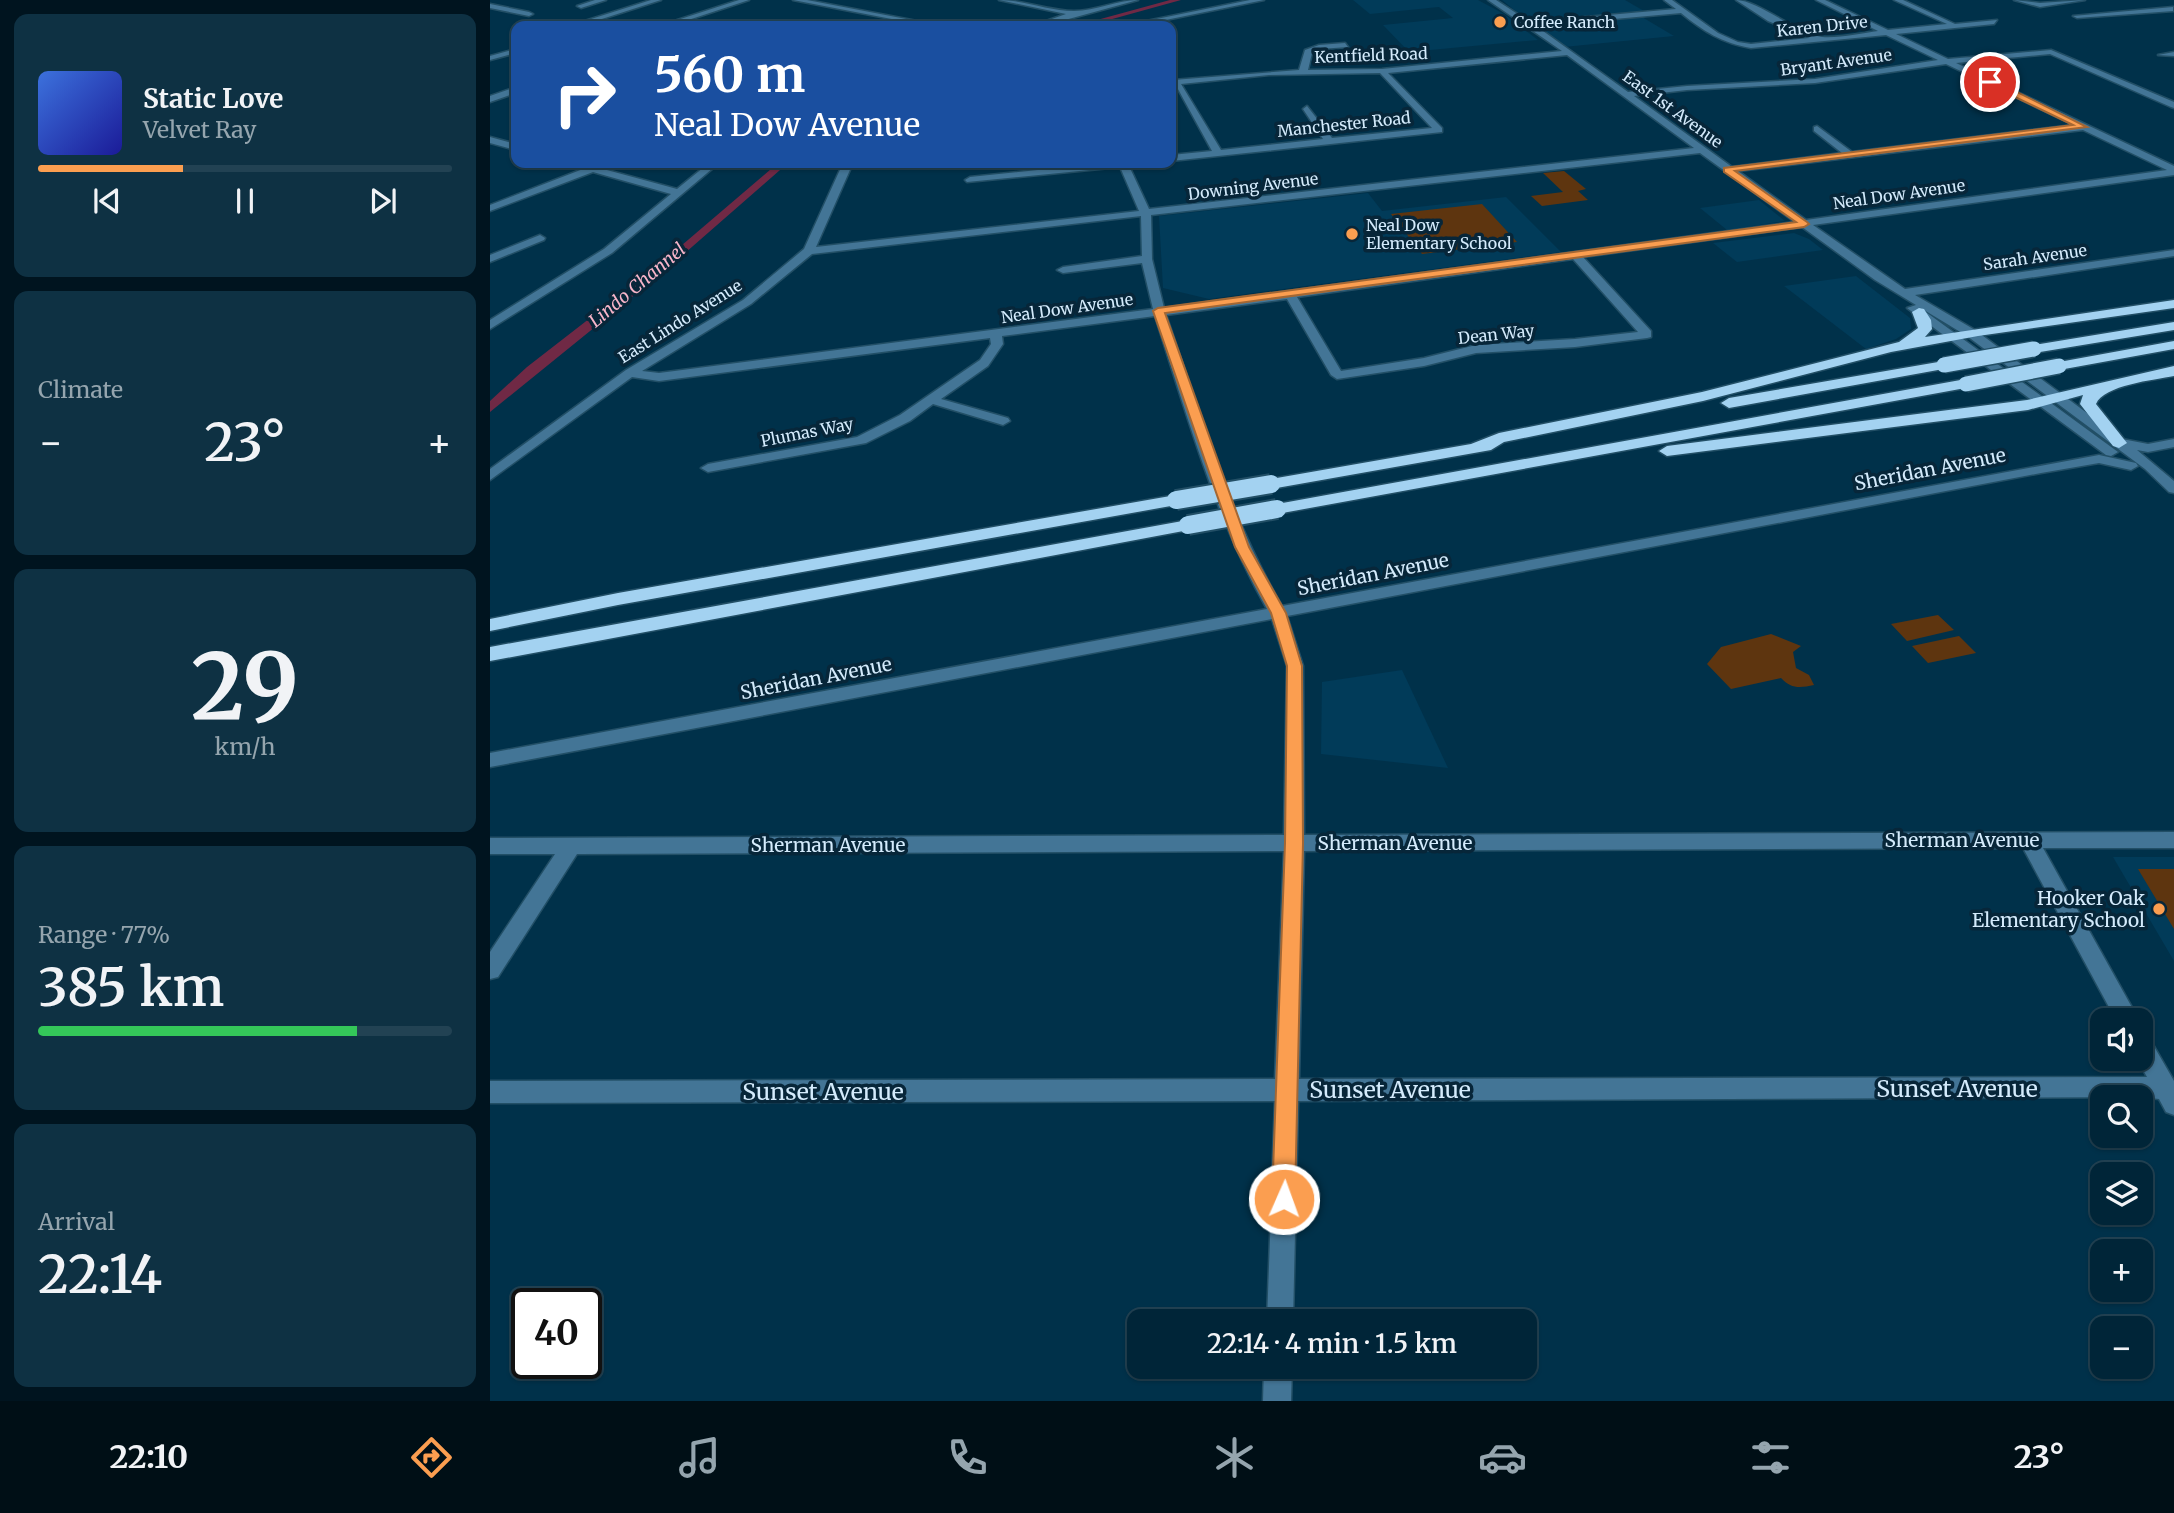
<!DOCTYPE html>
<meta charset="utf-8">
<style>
:root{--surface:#002538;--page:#0e3143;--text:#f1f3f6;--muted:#95a5ae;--line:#224253;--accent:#fb9e50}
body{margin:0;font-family:Merriweather,serif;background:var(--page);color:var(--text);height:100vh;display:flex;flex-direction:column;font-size:26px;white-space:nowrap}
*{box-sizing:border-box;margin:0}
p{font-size:23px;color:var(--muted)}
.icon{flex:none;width:38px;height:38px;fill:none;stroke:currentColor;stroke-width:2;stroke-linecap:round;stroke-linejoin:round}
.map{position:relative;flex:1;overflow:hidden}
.side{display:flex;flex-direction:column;gap:14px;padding:14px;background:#00141f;width:490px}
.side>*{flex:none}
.top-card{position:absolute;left:21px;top:21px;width:665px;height:147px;border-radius:14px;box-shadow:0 2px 5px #0004,0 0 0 2px var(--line);background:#1a4fa0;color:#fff;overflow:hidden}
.buttons{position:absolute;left:1600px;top:1008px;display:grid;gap:14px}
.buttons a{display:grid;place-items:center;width:63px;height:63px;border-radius:14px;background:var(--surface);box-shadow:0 2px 5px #0004,0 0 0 2px var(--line);font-size:35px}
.speed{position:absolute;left:21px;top:1288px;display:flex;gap:14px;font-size:35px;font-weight:700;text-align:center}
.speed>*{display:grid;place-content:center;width:91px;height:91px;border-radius:50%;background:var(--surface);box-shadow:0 2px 5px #0004,0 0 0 2px var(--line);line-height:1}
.speed .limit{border:4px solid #111;border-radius:10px;background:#fff;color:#111}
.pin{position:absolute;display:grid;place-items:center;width:60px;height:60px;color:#fff;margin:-30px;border:4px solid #fff;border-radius:50%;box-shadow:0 2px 7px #0007}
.me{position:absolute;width:77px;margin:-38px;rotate:2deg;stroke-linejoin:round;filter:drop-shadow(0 0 5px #0008)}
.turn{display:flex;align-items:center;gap:24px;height:147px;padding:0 28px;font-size:32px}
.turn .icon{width:91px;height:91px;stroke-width:2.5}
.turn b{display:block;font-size:49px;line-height:60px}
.big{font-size:52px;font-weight:600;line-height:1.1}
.side .card{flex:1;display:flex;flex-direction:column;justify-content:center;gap:10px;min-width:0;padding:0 24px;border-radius:14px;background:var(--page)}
.side .dial{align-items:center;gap:0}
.dial b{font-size:91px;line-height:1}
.song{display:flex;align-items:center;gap:21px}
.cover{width:84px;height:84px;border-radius:10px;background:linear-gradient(135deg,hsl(220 70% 55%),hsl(240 70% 35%))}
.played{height:7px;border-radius:4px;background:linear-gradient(90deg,var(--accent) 35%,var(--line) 35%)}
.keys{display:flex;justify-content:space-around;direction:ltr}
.heat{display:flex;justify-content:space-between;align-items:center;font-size:38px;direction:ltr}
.charge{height:10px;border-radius:5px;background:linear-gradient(90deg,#34c759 77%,var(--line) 0)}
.trip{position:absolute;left:637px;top:1309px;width:410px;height:70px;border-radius:14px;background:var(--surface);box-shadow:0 2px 5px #0004,0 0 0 2px var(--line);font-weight:600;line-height:70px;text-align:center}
.menu{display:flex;height:112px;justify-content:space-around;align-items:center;background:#000f16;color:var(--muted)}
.menu .icon{width:49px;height:49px}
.menu .selected{color:var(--accent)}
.menu b{font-size:32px;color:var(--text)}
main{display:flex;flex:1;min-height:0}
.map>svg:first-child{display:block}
.built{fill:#013b59}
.green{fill:#5e350f}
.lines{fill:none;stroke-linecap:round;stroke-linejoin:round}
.canal{fill:#702945;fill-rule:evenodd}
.minor-casing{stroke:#224f66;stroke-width:3}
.highway-casing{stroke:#224f66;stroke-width:3}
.minor{fill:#437596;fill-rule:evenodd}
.highway{fill:#a3d2f1;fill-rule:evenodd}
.highway-bridge-far1-casing{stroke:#224f66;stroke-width:18;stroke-linecap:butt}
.highway-bridge-casing{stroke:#224f66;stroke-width:22;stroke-linecap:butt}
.highway-bridge-far1{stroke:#a3d2f1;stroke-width:15}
.highway-bridge{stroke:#a3d2f1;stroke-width:18}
.route{fill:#fb9e50;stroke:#a36734;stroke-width:2}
.poi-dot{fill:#fb9e50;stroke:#072639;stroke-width:2.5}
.labels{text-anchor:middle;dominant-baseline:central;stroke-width:7;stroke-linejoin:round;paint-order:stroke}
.far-poi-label{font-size:16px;fill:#d4ebfc;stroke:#072639;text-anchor:start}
.far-street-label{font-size:16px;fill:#d4ebfc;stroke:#072639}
.far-water-label{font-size:18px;font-style:italic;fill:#f7b5c9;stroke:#072639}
.street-label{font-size:19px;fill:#d4ebfc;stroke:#072639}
.poi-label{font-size:19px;fill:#d4ebfc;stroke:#072639;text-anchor:end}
.near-street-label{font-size:23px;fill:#d4ebfc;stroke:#072639}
</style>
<main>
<section class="side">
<div class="card">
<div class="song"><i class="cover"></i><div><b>Static Love</b><p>Velvet Ray</p></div></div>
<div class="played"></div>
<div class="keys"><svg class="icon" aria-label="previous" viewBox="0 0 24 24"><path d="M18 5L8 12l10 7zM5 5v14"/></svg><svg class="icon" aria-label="pause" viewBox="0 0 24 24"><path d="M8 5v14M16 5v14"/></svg><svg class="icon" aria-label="next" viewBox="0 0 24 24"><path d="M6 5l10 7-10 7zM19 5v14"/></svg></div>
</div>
<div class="card"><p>Climate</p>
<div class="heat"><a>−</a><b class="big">23°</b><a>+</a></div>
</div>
<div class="card dial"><b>29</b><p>km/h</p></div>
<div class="card"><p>Range · 77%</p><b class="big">385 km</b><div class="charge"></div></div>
<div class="card"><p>Arrival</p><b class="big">22:14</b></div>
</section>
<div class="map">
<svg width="1684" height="1401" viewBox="0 0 1684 1401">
<rect width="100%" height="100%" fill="#00314a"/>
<path class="built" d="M863,0H988L1014,14L1048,40L919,52L893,25L963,18L949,7L880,14Z
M1012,0H1135L1154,11L1042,22L1035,19Z
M1152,17L1184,36L1074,47L1048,28Z
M878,193L892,211L1016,197L1071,252L719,299L673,288L669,216Z
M1269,200L1295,221L1237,230L1210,208Z
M1304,233L1319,239L1333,250L1247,262L1223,243Z
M1366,276L1420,318L1421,329L1406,339L1376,349L1294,286Z
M912,670L958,768L831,754L832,682Z
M1623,857H1684V961Z"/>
<path class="green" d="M1074,171L1096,189L1088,191L1098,200L1052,206L1041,196L1073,192L1053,173Z
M992,204L1027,242L932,254L901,214Z
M1448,615L1464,630L1417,641L1401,624Z
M1281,634L1311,646L1303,652L1306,668L1319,675L1324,685C1310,688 1301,689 1291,678L1241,689L1217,664L1231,647Z
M1469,636L1486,653L1438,663L1422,646Z
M1648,869H1684V929Z"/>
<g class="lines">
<path class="canal" d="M680,0H691L597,26H585Z
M288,163H298L179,267L0,412V401L37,367L171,263Z"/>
<defs>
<path id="minor" d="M105,0H116L91,8L87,6Z
M161,0H171L90,26H79Z
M249,0H259L180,26H169Z
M303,0H317L453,26H438Z
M509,0C534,0 559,11 584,11C606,11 627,0 648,0L553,26H542L576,14Z
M760,0H774L646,26H632Z
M998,0H1006L1040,22L1186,9L1174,0H1182L1228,33L1248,42L1261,44L1319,38L1278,21L1246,0C1266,0 1303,30 1327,36C1341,40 1372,33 1388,31L1326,0H1335L1398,30L1457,24L1404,0H1413L1465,24L1507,20L1504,24L1406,34L1458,59L1561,50L1684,102V108L1681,107L1560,54L1466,63L1684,166V175L1323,225L1415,289L1684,250V256L1425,295L1485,330L1632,439L1658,444L1684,439V447L1658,452L1647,450L1684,481V493L1679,492L1655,469L1477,336L1429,307L1628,452L1621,456L1616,455L1417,308L1426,305L1385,280L1312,227L1093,257L1161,331V337L1157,338L1085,347L986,353L934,366L847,379L841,375L797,299L676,315C710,413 739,516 792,606L1609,455L1646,463L1648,466L1641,470L1609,463L1551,473L797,616L813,666L814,835L1684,832V848H1553L1649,1020H1626L1533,848L814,851L809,1079L1657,1077L1647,1059H1650V1033L1658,1036L1684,1081V1115L1676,1112L1669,1099L1650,1097L808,1101L803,1321H777L785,1101L0,1103V1081L785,1079L794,851L87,854L8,977L0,979V952L65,854H0V838L794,835L797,666L782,619L0,767V753L777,609C725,518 697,415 665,316L512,336L513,344L498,366L451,399L518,418L520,421L513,425L443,404L420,421L376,443L218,472L211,468L218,464L367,437L410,415L490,360L501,344L500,338L169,381L142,377L0,480V469L136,370L253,300L314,249L353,163H363L326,247L649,211L630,167L477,182L475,180L480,177L615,163H644L639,166L659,209L1204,148L1077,55L898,73L952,128V132L681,161V155L722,151L683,80L809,70L815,50L829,45L855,43L858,47L830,49L822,53L818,70L892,69L1072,51ZM1191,13C1213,31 1232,43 1261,48L1396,35L1448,60L1325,79L1197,86L1138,92L1046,26ZM1456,64L1584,125L1362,152L1327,126L1324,127V131L1352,153L1242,167L1144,96L1197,90L1325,83ZM890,73L942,128L842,138L817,106L813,109L833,139L731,150L691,84L779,75ZM1593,130L1677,170L1316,220L1248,171ZM1210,153L1305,222L674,308L662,259L661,215ZM651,216L652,256L573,267L567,270L573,273L652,263L663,309L169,373L152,371L261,304L322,254ZM1083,259L1148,332L1085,339L986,345L934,358L851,371L807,297Z
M1524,0L1550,3L1595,0L1550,7Z
M0,4L39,12L43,14L39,16L0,8Z
M1683,7V11L1587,18L1583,16Z
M26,49V53L0,60V56Z
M1684,52V56L1668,55Z
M23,88H26V93L0,102V96Z
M0,137L26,144V150L0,143Z
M76,163H91L187,189L219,163H229L122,253L0,329V320L114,249L181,194L103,172L0,211V205L93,169Z
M50,235L55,238L54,240L0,262V255Z
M774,1367H802L801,1401H773Z"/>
<path id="highway" d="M1684,300V308L1488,336L1401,352L1213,401L1014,442L1001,450L781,489L772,484L781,479L981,444L1009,433L1212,392L1409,342L1428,328L1422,312L1429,308L1434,309L1441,320L1442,329L1435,337Z
M1684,322V330L1544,353L1537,349L1544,345Z
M1684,341V349L1569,370L1562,366L1569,362Z
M1454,361L1461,365L1459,368L1239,408L1231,403L1239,398Z
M1684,366V376C1664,380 1614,385 1606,404L1637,443L1629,448L1623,446L1590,404L1593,395L1538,410L1177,456L1169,451L1177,446L1537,400Z
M1476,379L1484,384L1481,387L787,514L778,509L787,504Z
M686,495L692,496L695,500L692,504L128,605L0,631V619L128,593Z
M698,520L707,525L704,529L0,661V647Z"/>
</defs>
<use href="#minor" class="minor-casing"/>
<use href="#highway" class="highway-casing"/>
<use href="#minor" class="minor"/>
<use href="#highway" class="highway"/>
<defs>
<path id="highway-bridge-far1" d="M1454,365L1544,349
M1476,384L1569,366"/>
<path id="highway-bridge" d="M686,500L781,484
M698,525L787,509"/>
</defs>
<use href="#highway-bridge-far1" class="highway-bridge-far1-casing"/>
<use href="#highway-bridge" class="highway-bridge-casing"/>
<use href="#highway-bridge-far1" class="highway-bridge-far1"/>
<use href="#highway-bridge" class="highway-bridge"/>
</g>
<path class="route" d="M1498,80H1503L1597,127L1245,171L1317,222L1319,224L1314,227L675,313L759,547L796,613L812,666L813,843L805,1199L802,1207L794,1211L786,1207L782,1199L795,843L797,666L781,613L745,547L663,311L668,308L1306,222L1234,172V168L1583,125L1498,84Z"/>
<g class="poi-dot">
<circle cx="1010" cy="22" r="7"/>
<circle cx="862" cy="234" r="7"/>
<circle cx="1669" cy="909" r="7"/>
</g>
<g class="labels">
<g class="far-poi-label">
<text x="1024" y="22">Coffee Ranch</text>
<text x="876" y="225">Neal Dow<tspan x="876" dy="18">Elementary School</tspan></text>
</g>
<g class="far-street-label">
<text transform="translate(1332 26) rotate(-6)">Karen Drive</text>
<text transform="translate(881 55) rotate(-2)">Kentfield Road</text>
<text transform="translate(1346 62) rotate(-8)">Bryant Avenue</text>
<text transform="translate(1183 109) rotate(36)">East 1st Avenue</text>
<text transform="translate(854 124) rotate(-6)">Manchester Road</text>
<text transform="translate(763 186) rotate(-7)">Downing Avenue</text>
<text transform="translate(1409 194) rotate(-8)">Neal Dow Avenue</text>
<text transform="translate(1545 257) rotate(-8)">Sarah Avenue</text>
<text transform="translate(577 308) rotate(-8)">Neal Dow Avenue</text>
<text transform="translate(190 321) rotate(-32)">East Lindo Avenue</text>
<text transform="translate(1006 334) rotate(-6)">Dean Way</text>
<text transform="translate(317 432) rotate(-11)">Plumas Way</text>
</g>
<g class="far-water-label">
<text transform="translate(147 285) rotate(-40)">Lindo Channel</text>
</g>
<g class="street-label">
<text transform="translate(1440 469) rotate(-11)">Sheridan Avenue</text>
<text transform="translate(883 574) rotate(-11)">Sheridan Avenue</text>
<text transform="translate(326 678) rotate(-11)">Sheridan Avenue</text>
<text x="1472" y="840">Sherman Avenue</text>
<text x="905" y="843">Sherman Avenue</text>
<text x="338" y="845">Sherman Avenue</text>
</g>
<g class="poi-label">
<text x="1655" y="898">Hooker Oak<tspan x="1655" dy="22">Elementary School</tspan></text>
</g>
<g class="near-street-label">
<text x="1467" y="1088">Sunset Avenue</text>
<text x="900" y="1089">Sunset Avenue</text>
<text x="333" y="1091">Sunset Avenue</text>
</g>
</g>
</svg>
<div class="buttons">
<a><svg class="icon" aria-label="sound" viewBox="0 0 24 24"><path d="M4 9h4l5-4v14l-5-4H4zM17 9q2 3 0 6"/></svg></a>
<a><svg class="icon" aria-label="search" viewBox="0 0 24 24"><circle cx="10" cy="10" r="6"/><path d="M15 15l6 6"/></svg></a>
<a><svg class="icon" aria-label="layers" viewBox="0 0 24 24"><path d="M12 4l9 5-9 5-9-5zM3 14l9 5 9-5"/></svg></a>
<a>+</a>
<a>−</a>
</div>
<div class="speed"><div class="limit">40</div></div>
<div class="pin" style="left:1500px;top:82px;background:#d93025"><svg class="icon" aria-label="arrive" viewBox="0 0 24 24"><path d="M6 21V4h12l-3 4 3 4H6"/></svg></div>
<svg class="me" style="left:794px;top:1199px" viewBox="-20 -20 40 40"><circle r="17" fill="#fb9e50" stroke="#fff" stroke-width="3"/><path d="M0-11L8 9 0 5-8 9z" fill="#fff"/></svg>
<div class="trip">22:14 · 4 min · 1.5 km</div>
<div class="top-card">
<div class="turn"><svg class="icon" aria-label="right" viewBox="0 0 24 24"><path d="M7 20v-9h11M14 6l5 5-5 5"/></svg><div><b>560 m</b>Neal Dow Avenue</div></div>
</div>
</div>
</main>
<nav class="menu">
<b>22:10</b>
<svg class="icon selected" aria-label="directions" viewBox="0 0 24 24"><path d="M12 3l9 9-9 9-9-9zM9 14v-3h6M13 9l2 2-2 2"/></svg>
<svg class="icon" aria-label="music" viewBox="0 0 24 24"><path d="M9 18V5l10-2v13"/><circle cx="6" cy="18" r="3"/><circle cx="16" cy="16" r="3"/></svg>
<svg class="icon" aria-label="phone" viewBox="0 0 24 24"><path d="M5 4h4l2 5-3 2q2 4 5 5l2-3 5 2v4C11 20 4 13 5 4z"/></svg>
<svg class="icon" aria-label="climate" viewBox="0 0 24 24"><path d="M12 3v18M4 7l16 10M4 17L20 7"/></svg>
<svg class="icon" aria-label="car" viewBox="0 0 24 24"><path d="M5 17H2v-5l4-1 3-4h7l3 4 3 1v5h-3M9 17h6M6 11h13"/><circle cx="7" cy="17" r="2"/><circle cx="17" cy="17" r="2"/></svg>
<svg class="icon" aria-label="filters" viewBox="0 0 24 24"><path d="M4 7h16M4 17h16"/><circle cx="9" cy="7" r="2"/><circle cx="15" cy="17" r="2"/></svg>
<b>23°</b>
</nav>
